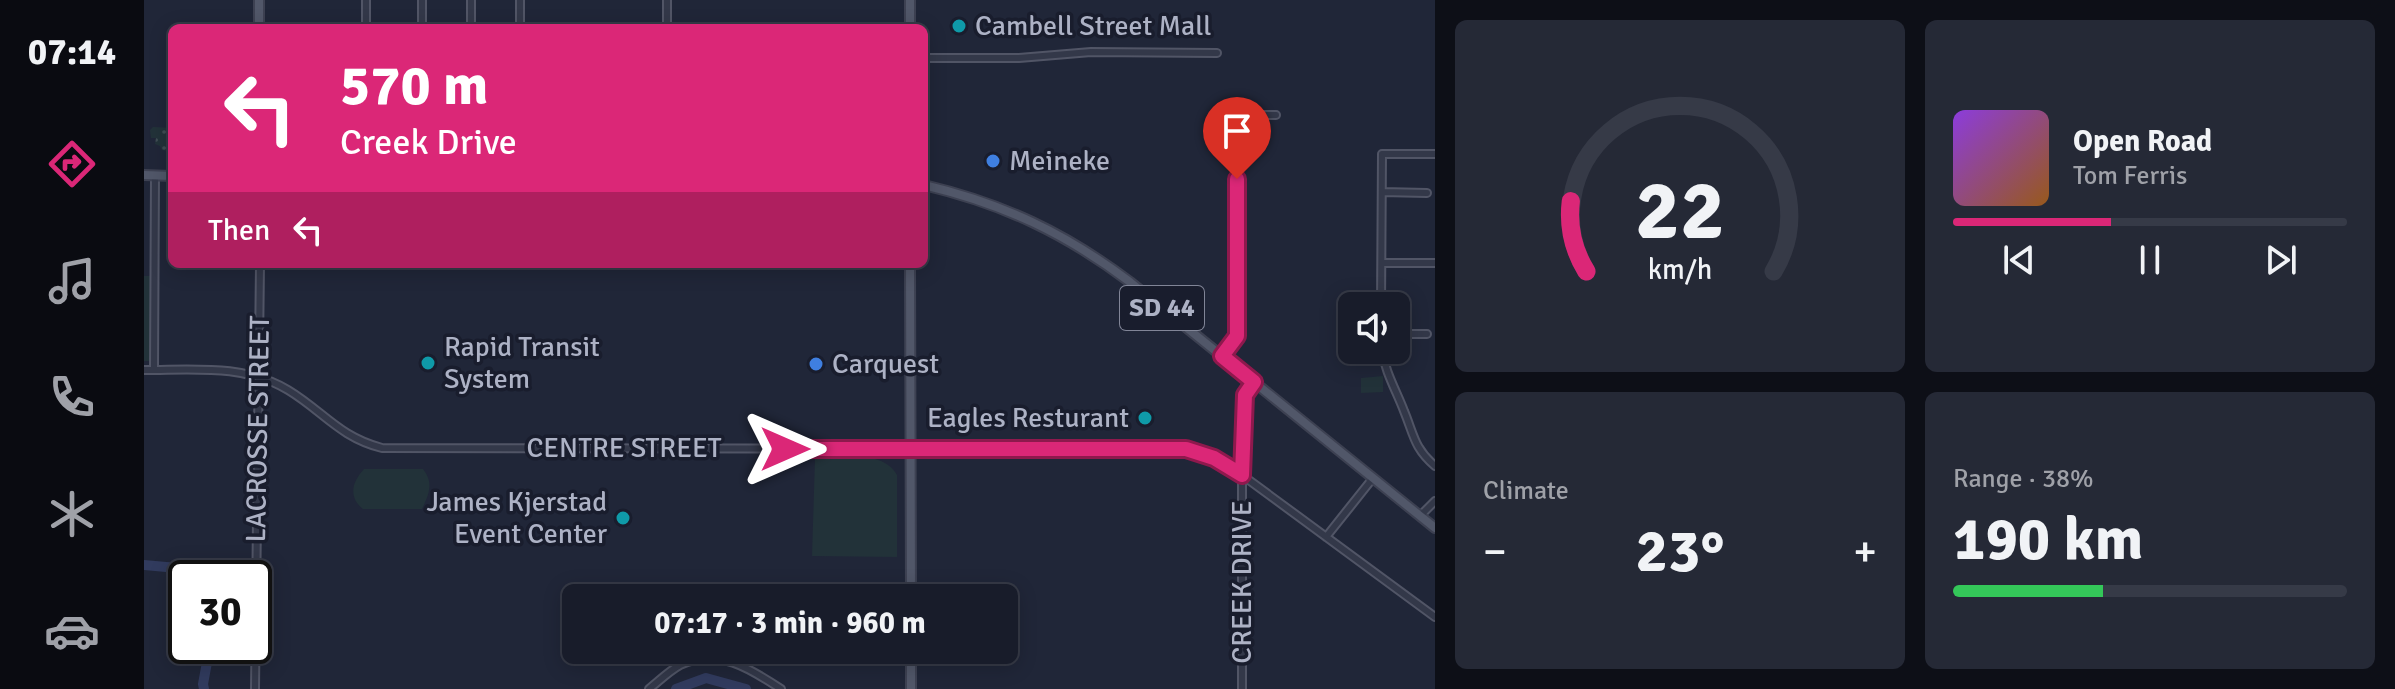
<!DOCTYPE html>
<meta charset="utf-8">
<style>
:root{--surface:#181c2a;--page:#252936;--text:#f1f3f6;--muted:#9fa1a8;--line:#363a47;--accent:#db2777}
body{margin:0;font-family:Signika,sans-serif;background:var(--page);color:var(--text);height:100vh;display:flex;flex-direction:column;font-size:30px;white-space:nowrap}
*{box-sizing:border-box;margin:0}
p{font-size:26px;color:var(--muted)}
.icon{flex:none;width:44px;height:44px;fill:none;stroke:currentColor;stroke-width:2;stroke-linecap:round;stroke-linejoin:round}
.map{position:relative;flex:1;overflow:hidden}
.details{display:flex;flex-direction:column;gap:20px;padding:20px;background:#0d0f17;width:960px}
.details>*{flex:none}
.guide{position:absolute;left:24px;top:24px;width:760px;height:244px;border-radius:12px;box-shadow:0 4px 20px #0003,0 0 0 2px var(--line);background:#db2777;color:#fff;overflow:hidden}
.buttons{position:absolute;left:1194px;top:292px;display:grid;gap:16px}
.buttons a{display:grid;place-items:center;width:72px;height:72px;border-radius:12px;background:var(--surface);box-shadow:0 4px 20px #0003,0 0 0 2px var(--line);font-size:40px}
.speed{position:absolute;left:24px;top:560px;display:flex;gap:16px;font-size:40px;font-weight:700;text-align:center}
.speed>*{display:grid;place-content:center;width:104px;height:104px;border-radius:50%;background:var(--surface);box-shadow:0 4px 20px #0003,0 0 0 2px var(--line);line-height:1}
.speed .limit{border:4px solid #111;border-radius:12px;background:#fff;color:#111}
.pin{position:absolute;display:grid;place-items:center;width:68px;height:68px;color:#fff;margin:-82px -34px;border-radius:50% 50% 50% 0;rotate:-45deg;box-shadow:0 0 8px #0007}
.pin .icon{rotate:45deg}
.me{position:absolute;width:88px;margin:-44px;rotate:90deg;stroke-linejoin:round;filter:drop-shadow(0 0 6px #0008)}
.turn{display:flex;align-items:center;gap:28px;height:168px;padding:0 40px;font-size:36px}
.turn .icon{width:104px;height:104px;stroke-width:2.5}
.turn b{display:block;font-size:56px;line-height:68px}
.then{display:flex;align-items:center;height:76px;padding:0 40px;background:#0003;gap:16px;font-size:30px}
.big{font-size:60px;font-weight:700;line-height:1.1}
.details .widget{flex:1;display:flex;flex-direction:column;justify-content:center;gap:12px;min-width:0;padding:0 28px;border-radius:12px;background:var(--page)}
.details .dial{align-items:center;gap:0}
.dial svg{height:208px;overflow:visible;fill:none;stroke:var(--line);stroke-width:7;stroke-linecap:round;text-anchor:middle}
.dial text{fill:var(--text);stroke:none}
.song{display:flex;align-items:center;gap:24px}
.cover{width:96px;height:96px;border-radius:12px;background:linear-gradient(135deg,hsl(270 70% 55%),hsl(30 70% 35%))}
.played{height:8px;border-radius:4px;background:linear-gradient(90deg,var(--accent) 40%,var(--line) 40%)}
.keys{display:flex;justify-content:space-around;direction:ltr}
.heat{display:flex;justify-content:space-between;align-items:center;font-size:44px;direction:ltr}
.charge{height:12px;border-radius:6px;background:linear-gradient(90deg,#34c759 38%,var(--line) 0)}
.details .tiles{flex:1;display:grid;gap:20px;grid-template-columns:repeat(2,1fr)}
.trip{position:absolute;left:418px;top:584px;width:456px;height:80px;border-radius:12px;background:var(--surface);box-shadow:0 4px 20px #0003,0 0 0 2px var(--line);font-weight:700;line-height:80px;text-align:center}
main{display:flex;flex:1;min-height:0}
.tab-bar{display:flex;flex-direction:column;width:144px;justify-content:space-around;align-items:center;background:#0a0b11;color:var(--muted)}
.tab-bar .icon{width:56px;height:56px}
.tab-bar .current{color:var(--accent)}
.tab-bar b{font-size:36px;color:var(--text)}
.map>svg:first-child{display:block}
.grass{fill:url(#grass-dots)}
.park{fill:#223239}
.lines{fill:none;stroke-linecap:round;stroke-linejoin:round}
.river{stroke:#313b5e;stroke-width:10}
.minor-casing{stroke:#515566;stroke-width:10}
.major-casing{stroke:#3d4152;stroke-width:12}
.minor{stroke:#333849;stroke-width:6}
.major{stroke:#515769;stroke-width:8}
.route-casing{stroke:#8e194d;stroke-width:20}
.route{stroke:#db2777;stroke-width:14}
.culture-dot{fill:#0f9aa8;stroke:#191d2d;stroke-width:3}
.shop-dot{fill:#3f7fe0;stroke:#191d2d;stroke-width:3}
.labels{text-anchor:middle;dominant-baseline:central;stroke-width:7;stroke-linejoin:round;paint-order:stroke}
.shield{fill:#191d2d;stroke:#818597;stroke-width:2}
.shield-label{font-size:26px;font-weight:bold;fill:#adb2c5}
.poi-label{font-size:28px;fill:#adb2c5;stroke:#191d2d;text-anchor:start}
.street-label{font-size:28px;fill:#adb2c5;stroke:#191d2d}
</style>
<main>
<nav class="tab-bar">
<b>07:14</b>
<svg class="icon current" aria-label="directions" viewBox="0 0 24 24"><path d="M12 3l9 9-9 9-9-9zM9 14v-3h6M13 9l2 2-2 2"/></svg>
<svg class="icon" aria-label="music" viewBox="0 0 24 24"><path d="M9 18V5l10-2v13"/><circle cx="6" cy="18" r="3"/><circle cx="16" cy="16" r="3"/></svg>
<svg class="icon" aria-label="phone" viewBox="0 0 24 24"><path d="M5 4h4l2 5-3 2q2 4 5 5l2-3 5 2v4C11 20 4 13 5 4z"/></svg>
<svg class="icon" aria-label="climate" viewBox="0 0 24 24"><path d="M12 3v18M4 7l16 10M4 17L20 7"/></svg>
<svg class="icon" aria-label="car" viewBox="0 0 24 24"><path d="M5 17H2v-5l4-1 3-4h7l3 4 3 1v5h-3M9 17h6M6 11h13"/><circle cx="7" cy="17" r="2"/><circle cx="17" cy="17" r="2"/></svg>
</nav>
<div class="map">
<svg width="1291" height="689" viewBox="0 0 1291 689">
<defs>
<pattern id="grass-dots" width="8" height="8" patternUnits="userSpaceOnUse" patternTransform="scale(2)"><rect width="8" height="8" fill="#223239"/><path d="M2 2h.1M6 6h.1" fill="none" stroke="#3f4d54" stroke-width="1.8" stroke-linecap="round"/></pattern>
</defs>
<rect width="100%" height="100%" fill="#202638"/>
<path class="grass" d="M9,127L28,128V152L18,150L16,146L11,144L12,138H7L6,130Z"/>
<path class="park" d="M0,276H7L8,361H0Z
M1239,376V392L1217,393V378Z
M671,458C696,458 739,449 753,475V557L668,556Z
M220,469H279C290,483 285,494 278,509H219C204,497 208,482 220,469Z"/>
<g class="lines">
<path class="river" d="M0,565L44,569L59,578
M60,689L59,684L66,646
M532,689L562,678L602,689"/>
<defs>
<path id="minor" d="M222,28V0
M278,28V0
M327,28V0
M376,28V0
M523,28V0
M780,58H875L947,52L1073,53
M1238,192L1283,193
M1238,263H1291
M1237,306L1238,154H1291
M1252,334H1283
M1238,350C1241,372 1252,390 1260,411C1270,435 1270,448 1291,466
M1078,356L1093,336L1094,115H1132
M0,370C49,370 101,364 144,390C179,411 195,437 238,448L1042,449L1070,458L1098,475L1291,617
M10,370L11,175
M1276,516L1291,501
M1182,537L1229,478
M111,689L116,264
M505,689C515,681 525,671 536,665C573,647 607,669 637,689
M1098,689V475L1101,395L1110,382"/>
<path id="major" d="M115,0V28
M766,0V28
M0,175L28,176
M780,185C860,204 921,233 986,282L1291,528
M766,264L767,598
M767,650V689"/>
</defs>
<use href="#minor" class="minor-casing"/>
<use href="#major" class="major-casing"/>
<use href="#minor" class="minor"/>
<use href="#major" class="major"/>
</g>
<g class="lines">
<defs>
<path id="route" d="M641,449H1042L1070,458L1098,475L1101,395L1110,382L1078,356L1093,336V179"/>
</defs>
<use href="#route" class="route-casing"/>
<use href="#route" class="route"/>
</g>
<g class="culture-dot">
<circle cx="815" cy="26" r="8"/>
<circle cx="284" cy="363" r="8"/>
<circle cx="1001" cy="418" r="8"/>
<circle cx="479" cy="518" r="8"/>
</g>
<g class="shop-dot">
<circle cx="849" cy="161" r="8"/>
<circle cx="672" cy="364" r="8"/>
</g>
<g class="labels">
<rect class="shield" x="976" y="286" width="84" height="44" rx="6"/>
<g class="shield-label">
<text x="1018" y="308">SD 44</text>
</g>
<g class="poi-label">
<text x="831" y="26">Cambell Street Mall</text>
<text x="865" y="161">Meineke</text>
<text x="300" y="347">Rapid Transit<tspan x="300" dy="32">System</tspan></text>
<text x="688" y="364">Carquest</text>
<text x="985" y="418" text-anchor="end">Eagles Resturant</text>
<text x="463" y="502" text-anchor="end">James Kjerstad<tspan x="463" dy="32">Event Center</tspan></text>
</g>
<g class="street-label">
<text transform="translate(114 429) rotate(-89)">LACROSSE STREET</text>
<text x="480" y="448">CENTRE STREET</text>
<text transform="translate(1098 582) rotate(-90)">CREEK DRIVE</text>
</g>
</g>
</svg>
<div class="buttons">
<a><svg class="icon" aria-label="sound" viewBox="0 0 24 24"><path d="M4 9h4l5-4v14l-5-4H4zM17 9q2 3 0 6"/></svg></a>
</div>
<div class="speed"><div class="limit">30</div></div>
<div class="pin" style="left:1093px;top:179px;background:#d93025"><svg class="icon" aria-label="arrive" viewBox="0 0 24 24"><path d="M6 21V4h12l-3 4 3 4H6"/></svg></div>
<svg class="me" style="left:641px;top:449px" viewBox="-20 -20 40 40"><path d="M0-17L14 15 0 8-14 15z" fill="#db2777" stroke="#fff" stroke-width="4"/></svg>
<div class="trip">07:17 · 3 min · 960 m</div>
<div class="guide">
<div class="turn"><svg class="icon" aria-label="left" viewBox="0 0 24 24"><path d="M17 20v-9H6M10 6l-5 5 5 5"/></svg><div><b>570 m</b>Creek Drive</div></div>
<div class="then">Then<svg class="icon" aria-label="left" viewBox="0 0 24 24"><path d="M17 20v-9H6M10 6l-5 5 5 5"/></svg></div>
</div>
</div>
<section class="details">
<div class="tiles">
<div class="widget dial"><svg viewBox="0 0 100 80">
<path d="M14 69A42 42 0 1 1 86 69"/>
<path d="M14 69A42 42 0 0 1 8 42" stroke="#db2777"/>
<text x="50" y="56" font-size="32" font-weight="700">22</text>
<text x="50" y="72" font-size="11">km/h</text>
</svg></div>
<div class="widget">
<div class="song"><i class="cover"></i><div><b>Open Road</b><p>Tom Ferris</p></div></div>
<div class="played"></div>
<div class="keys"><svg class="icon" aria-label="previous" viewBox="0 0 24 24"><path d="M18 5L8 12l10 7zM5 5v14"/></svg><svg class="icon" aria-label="pause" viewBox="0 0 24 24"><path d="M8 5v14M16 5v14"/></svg><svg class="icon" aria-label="next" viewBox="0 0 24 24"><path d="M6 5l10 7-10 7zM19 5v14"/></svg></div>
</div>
<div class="widget"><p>Climate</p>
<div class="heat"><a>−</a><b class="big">23°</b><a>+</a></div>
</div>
<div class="widget"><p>Range · 38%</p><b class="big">190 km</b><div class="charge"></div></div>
</div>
</section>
</main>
